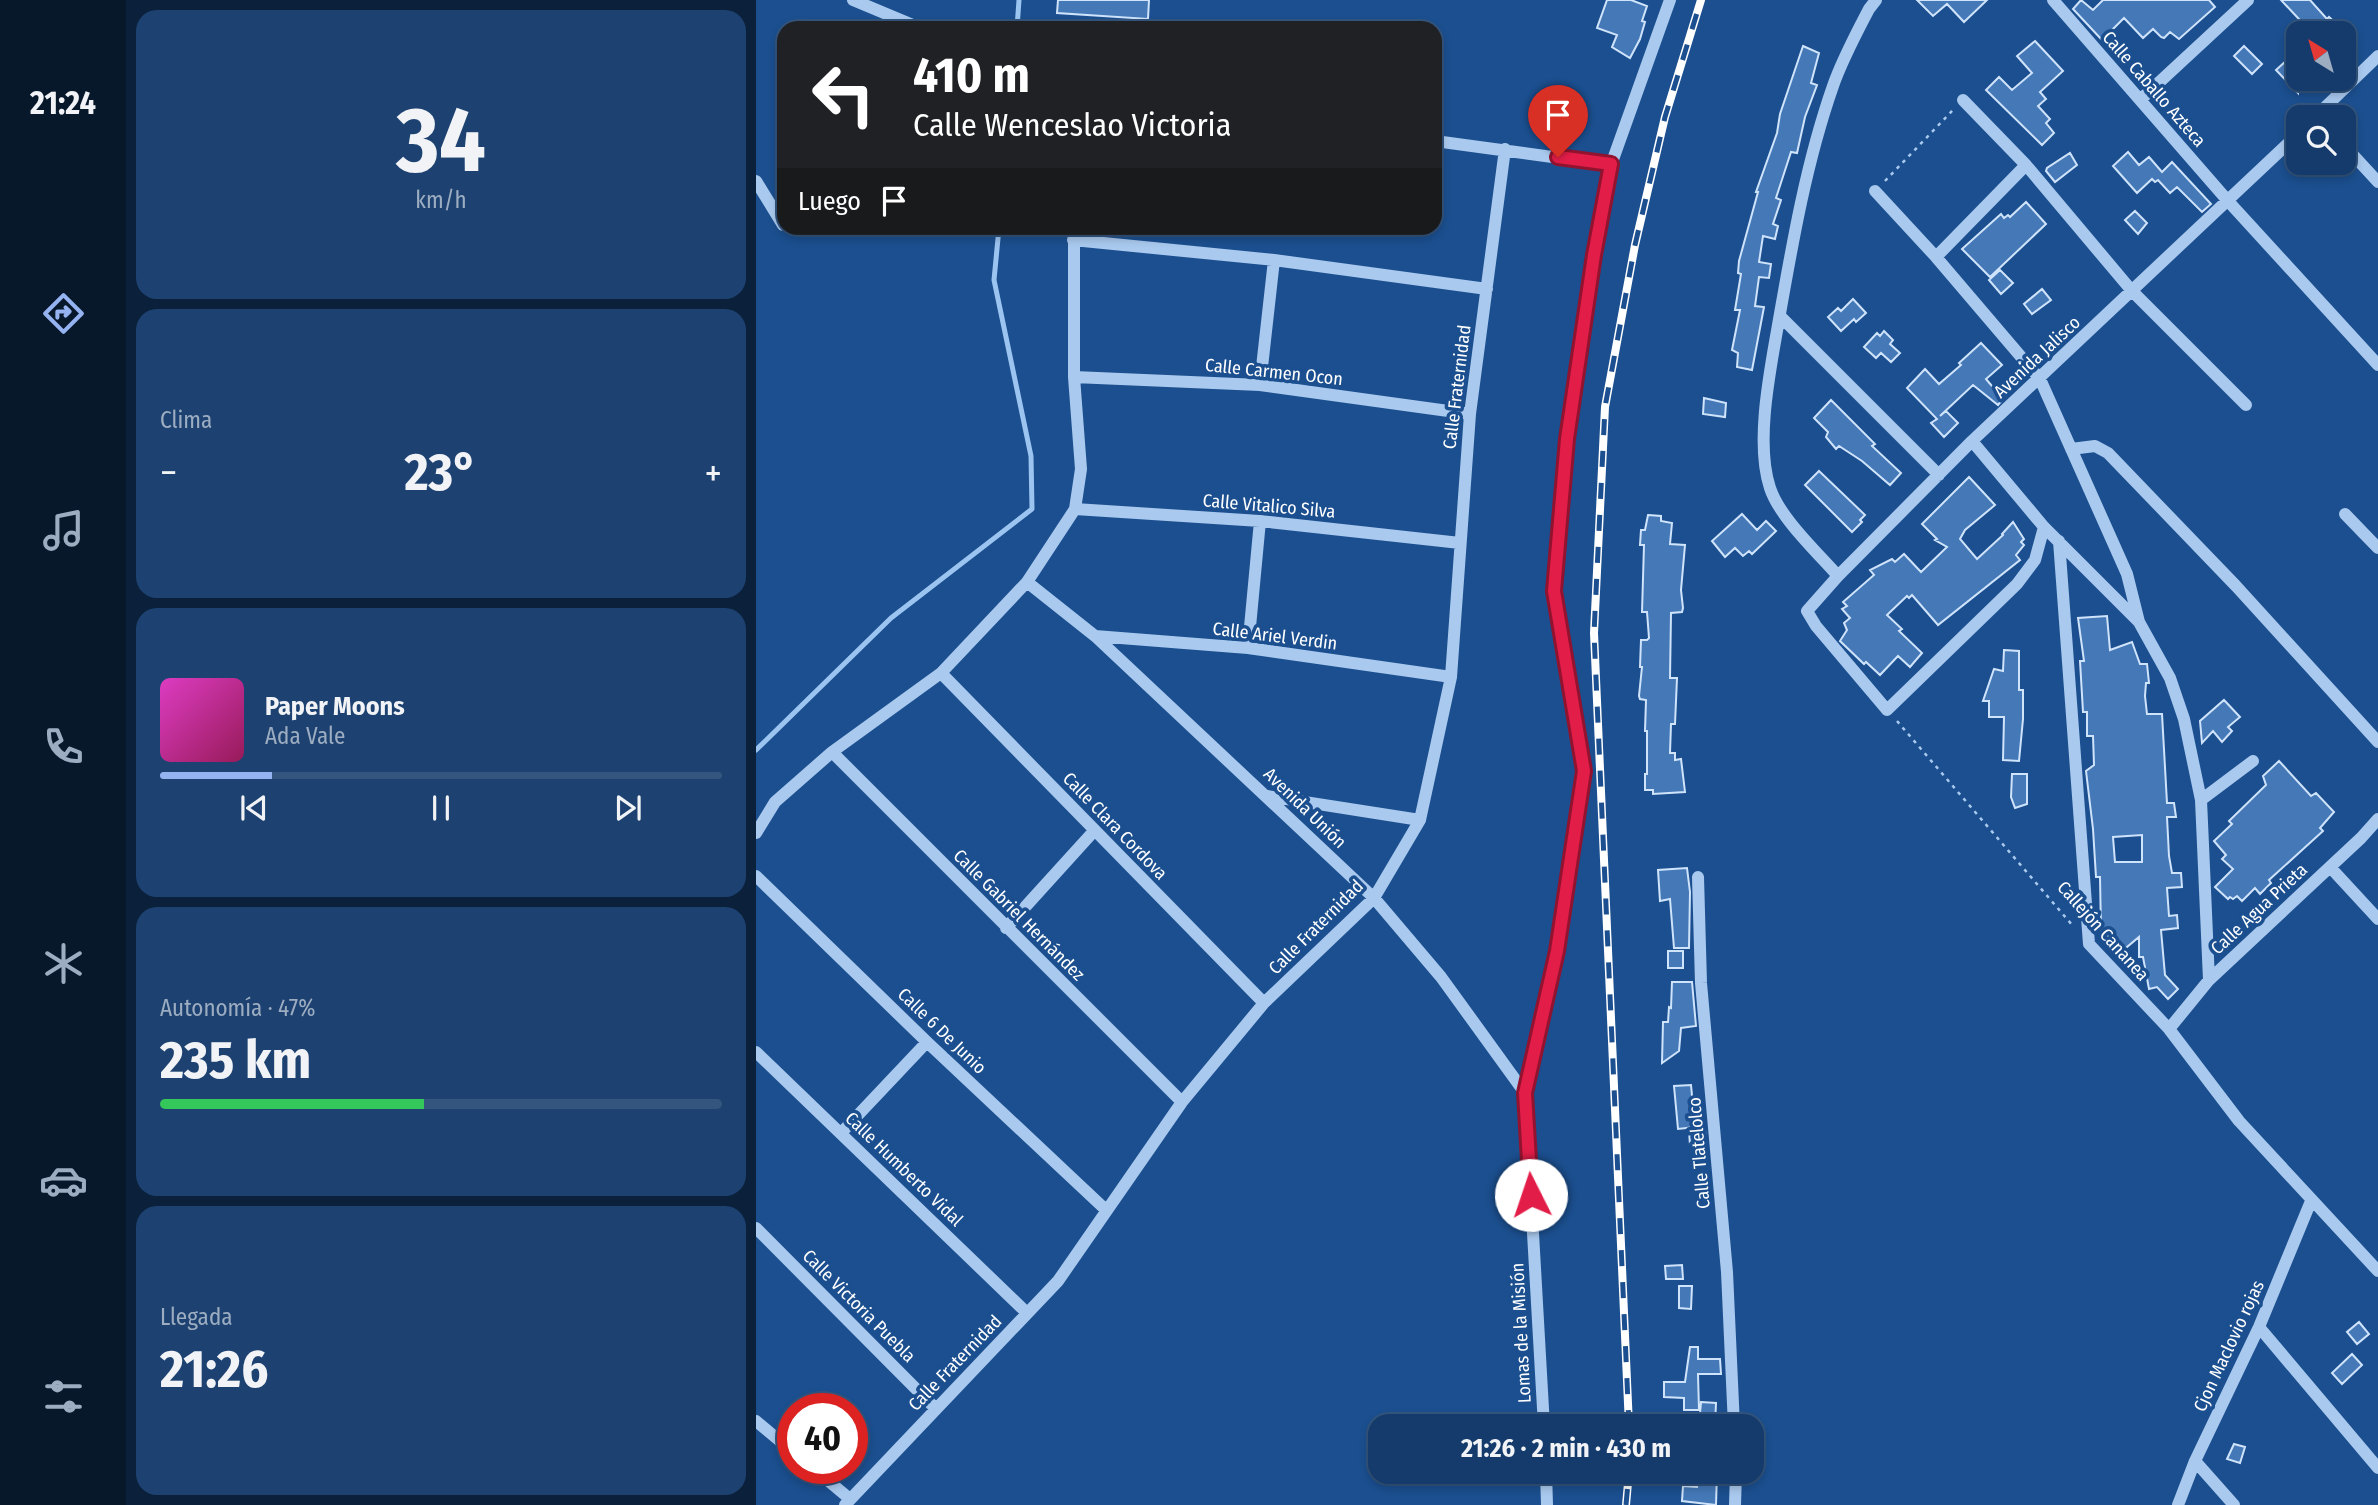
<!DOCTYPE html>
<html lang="es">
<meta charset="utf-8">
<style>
:root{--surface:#143b6b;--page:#1d4271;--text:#f1f3f6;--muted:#9dadc1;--line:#33557e;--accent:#95b2f1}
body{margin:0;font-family:"Fira Sans Condensed",sans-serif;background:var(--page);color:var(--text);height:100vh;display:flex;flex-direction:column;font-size:26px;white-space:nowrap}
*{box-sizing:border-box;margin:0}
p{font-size:23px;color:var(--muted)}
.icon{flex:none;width:38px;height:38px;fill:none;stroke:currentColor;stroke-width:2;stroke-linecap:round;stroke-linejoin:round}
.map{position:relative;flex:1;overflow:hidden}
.panel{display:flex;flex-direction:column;gap:10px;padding:10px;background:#0b203b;width:630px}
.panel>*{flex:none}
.guide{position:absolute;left:21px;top:21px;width:665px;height:214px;border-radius:21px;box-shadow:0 4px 10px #0003,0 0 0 2px var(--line);background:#202124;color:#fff;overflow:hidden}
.needle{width:46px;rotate:323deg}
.controls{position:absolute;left:1530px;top:21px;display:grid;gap:14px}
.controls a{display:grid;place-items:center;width:70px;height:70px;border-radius:14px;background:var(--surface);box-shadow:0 4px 10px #0003,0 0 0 2px var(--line);font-size:35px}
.speed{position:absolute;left:21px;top:1393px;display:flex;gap:14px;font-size:35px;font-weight:700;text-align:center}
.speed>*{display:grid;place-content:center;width:91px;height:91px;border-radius:50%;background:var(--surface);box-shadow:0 4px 10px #0003,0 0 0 2px var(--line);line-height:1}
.speed .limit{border:10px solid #d22;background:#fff;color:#111}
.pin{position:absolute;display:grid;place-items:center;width:60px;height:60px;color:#fff;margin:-72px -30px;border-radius:50% 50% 50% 0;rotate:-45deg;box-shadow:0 0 7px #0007}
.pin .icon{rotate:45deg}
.me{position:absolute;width:77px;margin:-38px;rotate:356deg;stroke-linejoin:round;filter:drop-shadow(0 0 5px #0008)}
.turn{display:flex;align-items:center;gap:24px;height:147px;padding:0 21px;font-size:32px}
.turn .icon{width:91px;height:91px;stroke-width:2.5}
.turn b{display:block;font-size:49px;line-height:60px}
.then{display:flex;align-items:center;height:66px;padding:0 21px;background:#0003;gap:14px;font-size:26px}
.big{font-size:52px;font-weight:700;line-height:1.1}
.panel .tile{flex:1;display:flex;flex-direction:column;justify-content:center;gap:10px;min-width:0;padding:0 24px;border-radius:21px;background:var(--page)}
.panel .dial{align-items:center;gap:0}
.dial b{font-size:91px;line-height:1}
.song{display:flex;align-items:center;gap:21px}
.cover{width:84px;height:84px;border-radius:10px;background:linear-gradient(135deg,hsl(310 70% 55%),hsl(330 70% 35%))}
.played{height:7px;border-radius:4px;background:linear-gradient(90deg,var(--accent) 20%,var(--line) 20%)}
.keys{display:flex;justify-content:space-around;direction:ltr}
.heat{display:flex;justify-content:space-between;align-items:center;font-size:38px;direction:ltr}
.charge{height:10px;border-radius:5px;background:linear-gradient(90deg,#34c759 47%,var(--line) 0)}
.trip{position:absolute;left:612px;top:1414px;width:396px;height:70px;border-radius:21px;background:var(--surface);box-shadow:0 4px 10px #0003,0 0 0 2px var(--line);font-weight:700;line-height:70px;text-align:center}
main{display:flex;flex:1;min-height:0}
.tab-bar{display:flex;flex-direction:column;width:126px;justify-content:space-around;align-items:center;background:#08182b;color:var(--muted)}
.tab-bar .icon{width:49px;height:49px}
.tab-bar .selected{color:var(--accent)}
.tab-bar b{font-size:32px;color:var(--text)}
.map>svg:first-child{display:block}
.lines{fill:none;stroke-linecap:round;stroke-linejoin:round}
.stream{stroke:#9cc4f0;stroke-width:5}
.building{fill:#4478b7;stroke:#cfe3fa;stroke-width:2;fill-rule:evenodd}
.path{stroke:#a9c9ee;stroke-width:2.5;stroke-dasharray:3.5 5;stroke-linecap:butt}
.minor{stroke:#a9c9ee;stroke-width:12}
.rail-casing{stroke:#fff;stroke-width:8}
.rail{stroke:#1b4f8f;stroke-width:5;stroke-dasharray:16;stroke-linecap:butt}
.route-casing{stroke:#92132f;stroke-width:18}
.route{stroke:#e11d48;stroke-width:12}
.labels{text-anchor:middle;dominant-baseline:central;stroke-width:7;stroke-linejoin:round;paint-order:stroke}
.street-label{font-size:18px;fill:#fff;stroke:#1b4f8f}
</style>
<main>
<nav class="tab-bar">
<b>21:24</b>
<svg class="icon selected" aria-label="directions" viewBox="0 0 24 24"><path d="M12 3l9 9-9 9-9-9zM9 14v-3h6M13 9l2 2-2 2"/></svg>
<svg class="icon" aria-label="music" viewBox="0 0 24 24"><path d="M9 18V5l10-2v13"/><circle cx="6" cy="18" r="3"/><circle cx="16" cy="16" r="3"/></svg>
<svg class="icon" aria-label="phone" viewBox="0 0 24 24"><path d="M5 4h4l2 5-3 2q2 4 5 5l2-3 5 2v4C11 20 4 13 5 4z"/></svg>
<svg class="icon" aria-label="climate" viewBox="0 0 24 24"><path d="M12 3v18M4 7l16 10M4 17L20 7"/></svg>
<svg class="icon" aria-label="car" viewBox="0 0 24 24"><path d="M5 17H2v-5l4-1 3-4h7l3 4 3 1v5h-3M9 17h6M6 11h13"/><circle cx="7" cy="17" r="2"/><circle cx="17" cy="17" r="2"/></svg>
<svg class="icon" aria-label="filters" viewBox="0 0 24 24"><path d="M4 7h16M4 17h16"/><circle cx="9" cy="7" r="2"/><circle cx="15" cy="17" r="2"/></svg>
</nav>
<section class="panel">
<div class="tile dial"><b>34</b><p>km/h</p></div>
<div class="tile"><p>Clima</p>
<div class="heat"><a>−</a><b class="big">23°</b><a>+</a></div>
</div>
<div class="tile">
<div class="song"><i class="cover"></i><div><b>Paper Moons</b><p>Ada Vale</p></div></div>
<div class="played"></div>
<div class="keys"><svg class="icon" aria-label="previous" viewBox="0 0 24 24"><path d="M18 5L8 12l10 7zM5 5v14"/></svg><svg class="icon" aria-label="pause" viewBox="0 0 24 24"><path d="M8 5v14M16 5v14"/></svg><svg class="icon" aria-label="next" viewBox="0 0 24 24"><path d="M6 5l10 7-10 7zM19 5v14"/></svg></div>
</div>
<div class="tile"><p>Autonomía · 47%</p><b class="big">235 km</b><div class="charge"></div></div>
<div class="tile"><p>Llegada</p><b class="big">21:26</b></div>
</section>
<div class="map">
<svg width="1622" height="1505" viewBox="0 0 1622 1505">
<rect width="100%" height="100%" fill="#1b4f8f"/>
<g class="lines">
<path class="stream" d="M261,28L263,0
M0,750L135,618L276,509L275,456L238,280L243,228"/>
</g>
<path class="building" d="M302,0H393L392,19L301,13Z
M851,0H875L891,6L886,21L889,22L884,39L874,58L856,47L861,35L841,28Z
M1161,0H1231L1208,22L1191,4L1177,16Z
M1325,0L1337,10L1347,0H1453L1459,7L1423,39L1414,32L1408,38L1405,37L1397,29L1387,38L1368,18L1346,40L1317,9Z
M1525,0H1554L1571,19L1573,17L1590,33H1556Z
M1279,41L1307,71L1284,92L1290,99L1282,106L1294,119L1290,123L1298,133L1286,145L1230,90L1243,77L1256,90L1276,73L1261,56Z
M1047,46L1063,53L1055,83L1061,85L1049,117L1041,153L1035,152L1020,198L1025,200L1017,224L1022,226L1019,239L1007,236L1003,262L1015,264L1013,278L1003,277L999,306L1008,307L996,370L981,367L982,353L976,350L984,310H979L985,274L982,273L983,261L1002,192H1000L1021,133L1024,114Z
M1488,46L1506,64L1496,74L1478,56Z
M1542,50V93L1520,70Z
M1372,152L1383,165L1393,157L1406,172L1416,162L1455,204L1446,212L1421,187L1414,193L1402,180L1399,182L1396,179L1381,193L1357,166Z
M1314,153L1321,165L1299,182L1290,171L1291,168Z
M1270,202L1290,224L1234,277L1206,249L1245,214L1248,218L1252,215L1254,217Z
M1379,211L1391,223L1382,234L1369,220Z
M1244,270L1257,283L1245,294L1233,280Z
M1286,289L1295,300L1276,314L1268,304Z
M1097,299L1110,313L1100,322L1098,319L1085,331L1072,317L1082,308L1085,311Z
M1128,331L1137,340L1134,344L1144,353L1135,362L1125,353L1120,358L1108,347L1121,333L1124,336Z
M1225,343L1246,365L1230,379L1247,399L1242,405L1217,385L1184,416L1190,411L1202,423L1188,437L1175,423L1181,419L1151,388L1169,369L1183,384L1205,365L1203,363Z
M948,398L970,403L969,417L947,414Z
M1075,400L1119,444L1116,446L1145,473L1134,485L1106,461L1083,446L1080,449L1070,437L1072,432L1058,418Z
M1063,471L1109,515L1104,520L1106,522L1096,532L1049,485Z
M1213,477L1239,505L1209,530L1204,539L1221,559L1247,535L1246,534L1257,522L1268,539L1265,542L1268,545L1260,555L1264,560L1182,625L1156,595L1153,598L1151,596L1131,615L1146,629L1143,631L1166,653L1154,667L1142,656L1124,675L1110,662L1108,664L1084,641L1091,630L1088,623L1094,618L1086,609L1091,606L1087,602L1118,575L1114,570L1136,559L1139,562L1148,554L1165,572L1191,547L1179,540L1181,539L1166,524Z
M986,514L1001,530L1010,521L1020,531L996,554L993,551L987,556L979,548L969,557L956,541Z
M892,515L905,516V521L916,523L914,544L929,545L925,590L927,608L926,612L915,613L914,678H921L919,724H915L914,753H919V760L925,759L929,792L897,794V790H889V774H891V731H889L890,700L884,699L883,696L886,667H884L885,640H891L893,638L891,612H886L888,545H884L885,530H889Z
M1351,616L1354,650L1376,642L1384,664H1391L1393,683H1390L1389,696L1391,714H1406L1411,803H1418L1420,817H1411L1413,856L1416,873H1425L1426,887L1411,888L1413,916L1421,915L1422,928L1405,930L1409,975L1422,989L1412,999L1401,987L1393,989L1387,957H1383V937L1365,952L1351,935L1346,936L1345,931L1344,877H1340L1337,829L1330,771L1338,765L1337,736H1331V712H1327L1324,661H1328L1322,618ZM1386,835V862H1359L1357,837Z
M1248,650L1263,651V690H1267V719L1263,761L1247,760L1248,717H1233V701H1227L1238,669L1247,671Z
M1468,700L1484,717L1472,727L1476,731L1466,742L1457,731L1446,743L1444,721Z
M1523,761L1555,796L1560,793L1578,812L1564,828L1567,831L1513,880L1515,883L1504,894L1499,888L1486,901L1481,896L1477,899L1474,897L1472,899L1459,887L1477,869L1466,859L1470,855L1458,841L1476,824L1473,821L1510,785L1507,776Z
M1256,774H1271V804L1259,808L1255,797Z
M931,868L934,892L933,948H918L914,899L904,901L902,870Z
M912,951H927V968H912Z
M916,982H936L940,1026L925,1028L923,1051L906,1063L907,1022H912L913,1007L915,1008Z
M935,1085L939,1127L922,1129L918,1086Z
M949,1130L950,1144L934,1145L933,1131Z
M926,1265L927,1279H910L909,1266Z
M923,1286H936L935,1309L923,1308Z
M1603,1322L1613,1334L1601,1344L1591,1332Z
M934,1347H942V1359H964L965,1374H942L943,1410H928V1398L908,1397V1382H929Z
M1596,1354L1606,1365L1586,1384L1576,1373Z
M945,1402L960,1403L959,1426L943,1425Z
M1478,1444L1489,1447L1484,1463L1471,1459Z
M942,1472H961L960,1505L926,1501L927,1486L941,1487Z"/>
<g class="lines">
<path class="path" d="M1129,181L1197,110
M1141,721L1317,926"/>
<path class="minor" d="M97,0L164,28
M1297,0L1472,201L1622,365
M1207,100L1270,165L1376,291L1490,405
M1384,100L1492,0
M1559,117L1622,56
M679,141L855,165
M1587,144L1622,182
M0,181L27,225
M1119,191L1180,257L1284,379L1371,574L1383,622
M317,240L518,260L731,289
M1180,257L1270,165
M1024,316L1183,475
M318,377L504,385L714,414
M504,385L518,260
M1216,441L1288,527L1383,622L1414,678L1428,719L1445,800L1453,980
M1315,449L1339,446L1352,453L1480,586L1622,742
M319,509L504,521L704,543
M1589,514L1622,548
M1288,527L1279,560L1261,584L1131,710L1060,626L1051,611L1082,576L1216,441L1542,134
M1303,541L1333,944L1413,1029L1483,1121L1622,1271
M1082,576C1061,552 1024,518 1014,488C999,443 1014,371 1022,325C1036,245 1050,163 1077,86C1086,60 1100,34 1113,9L1120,0
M271,582L339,636L618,898L685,977L769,1093
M339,636L492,648L695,677
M492,648L504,521
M185,673L508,1003
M76,752L426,1102
M511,796L664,820
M1445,800L1497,761
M0,833L19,802L76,752L185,673L271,582L319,509L325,469L318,377V228
M1574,867L1622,919
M0,876L171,1042L350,1210
M942,877L945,983L971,1272L978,1426
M250,928L338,831
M1413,1029L1453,980L1605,838L1622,819
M0,1052L271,1313
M85,1133L171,1042
M0,1228L180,1409
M1503,1327L1622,1468
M0,1421L37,1452
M788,1426L769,1093L801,951L828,771L798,591L811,439L838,255L855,165L914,0
M1439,1461L1478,1505
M57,1468L94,1499
M790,1472L791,1505
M89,1505L302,1281L426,1102L508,1003L618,898L664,820L695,677L714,414L749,149
M979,1505L980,1472
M1422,1505L1439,1461L1503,1327L1555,1201"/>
<defs>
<path id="rail" d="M873,1426L838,633L849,407L879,245L909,117L945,0
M870,1505L873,1472"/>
</defs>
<use href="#rail" class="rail-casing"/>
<use href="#rail" class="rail"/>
</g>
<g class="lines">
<defs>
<path id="route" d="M775,1195L769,1093L801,951L828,771L798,591L811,439L838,255L855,164L802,157"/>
</defs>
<use href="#route" class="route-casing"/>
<use href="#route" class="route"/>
</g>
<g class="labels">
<g class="street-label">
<text transform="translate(1398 89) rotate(49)">Calle Caballo Azteca</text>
<text transform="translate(1281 357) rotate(-43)">Avenida Jalisco</text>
<text transform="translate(518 372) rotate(6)">Calle Carmen Ocon</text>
<text transform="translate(701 387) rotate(-83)">Calle Fraternidad</text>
<text transform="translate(513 506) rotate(5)">Calle Vitalico Silva</text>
<text transform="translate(519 636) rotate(7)">Calle Ariel Verdin</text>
<text transform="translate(549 808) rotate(44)">Avenida Unión</text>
<text transform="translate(359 826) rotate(46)">Calle Clara Cordova</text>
<text transform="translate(1503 909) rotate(-43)">Calle Agua Prieta</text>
<text transform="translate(263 915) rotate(45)">Calle Gabriel Hernández</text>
<text transform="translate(560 927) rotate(-45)">Calle Fraternidad</text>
<text transform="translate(1347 931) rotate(48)">Callejón Cananea</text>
<text transform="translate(186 1031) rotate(44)">Calle 6 De Junio</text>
<text transform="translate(943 1153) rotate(-95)">Calle Tlatelolco</text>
<text transform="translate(148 1169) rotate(44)">Calle Humberto Vidal</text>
<text transform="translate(103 1306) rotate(45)">Calle Victoria Puebla</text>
<text transform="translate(765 1333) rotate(-93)">Lomas de la Misión</text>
<text transform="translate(1473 1346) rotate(-65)">Cjon Maclovio rojas</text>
<text transform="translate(199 1363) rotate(-46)">Calle Fraternidad</text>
</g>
</g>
</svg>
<div class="controls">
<a><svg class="needle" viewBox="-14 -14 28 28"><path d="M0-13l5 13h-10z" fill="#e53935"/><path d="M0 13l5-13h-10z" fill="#9dadc1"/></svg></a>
<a><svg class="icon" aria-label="search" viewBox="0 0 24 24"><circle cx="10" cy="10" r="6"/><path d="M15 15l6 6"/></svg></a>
</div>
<div class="speed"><div class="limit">40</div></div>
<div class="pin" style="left:802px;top:157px;background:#d93025"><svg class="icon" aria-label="arrive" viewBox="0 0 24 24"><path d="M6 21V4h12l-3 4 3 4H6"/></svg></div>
<svg class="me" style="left:775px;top:1195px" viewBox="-20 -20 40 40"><circle r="19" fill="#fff"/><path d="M0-13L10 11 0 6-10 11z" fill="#e11d48"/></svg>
<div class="trip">21:26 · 2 min · 430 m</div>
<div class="guide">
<div class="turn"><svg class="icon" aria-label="left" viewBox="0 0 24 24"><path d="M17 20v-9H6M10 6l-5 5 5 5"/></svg><div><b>410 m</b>Calle Wenceslao Victoria</div></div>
<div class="then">Luego<svg class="icon" aria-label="arrive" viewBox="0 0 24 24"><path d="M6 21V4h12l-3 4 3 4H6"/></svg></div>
</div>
</div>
</main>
